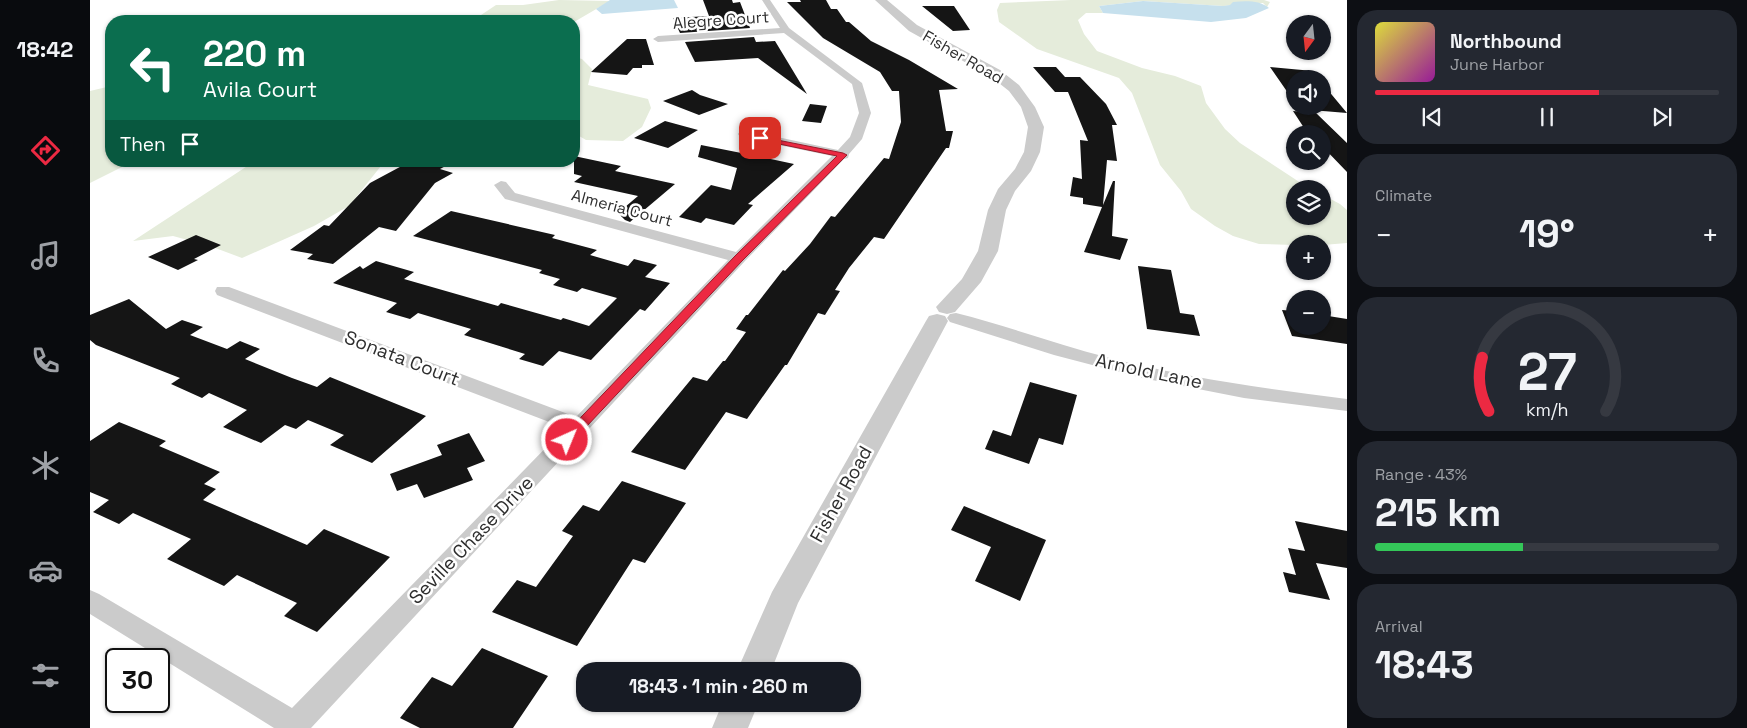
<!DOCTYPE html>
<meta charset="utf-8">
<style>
:root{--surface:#171b24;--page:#242831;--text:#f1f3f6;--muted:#9ea1a6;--line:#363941;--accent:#ec2942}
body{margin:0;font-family:"Space Grotesk",sans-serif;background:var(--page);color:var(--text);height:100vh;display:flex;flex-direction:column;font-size:19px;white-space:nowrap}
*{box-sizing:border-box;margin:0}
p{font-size:16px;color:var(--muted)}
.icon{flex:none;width:28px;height:28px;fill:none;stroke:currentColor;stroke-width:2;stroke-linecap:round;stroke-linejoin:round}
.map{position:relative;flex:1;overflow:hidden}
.panel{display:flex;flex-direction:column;gap:10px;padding:10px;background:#0d0f14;width:400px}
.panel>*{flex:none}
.guide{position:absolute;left:15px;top:15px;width:475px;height:152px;border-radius:20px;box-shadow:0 1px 4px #0004;background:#0b6e4f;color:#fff;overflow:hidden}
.needle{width:32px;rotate:195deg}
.buttons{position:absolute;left:1196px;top:15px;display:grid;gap:10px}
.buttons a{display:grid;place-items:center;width:45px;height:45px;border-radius:50%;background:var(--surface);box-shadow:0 1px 4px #0004;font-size:25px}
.speed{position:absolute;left:15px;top:648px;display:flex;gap:10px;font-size:25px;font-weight:700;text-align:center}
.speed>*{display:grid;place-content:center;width:65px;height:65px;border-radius:50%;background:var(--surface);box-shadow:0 1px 4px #0004;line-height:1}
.speed .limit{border:2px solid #111;border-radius:8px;background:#fff;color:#111}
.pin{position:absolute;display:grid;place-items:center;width:42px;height:42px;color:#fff;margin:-21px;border-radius:10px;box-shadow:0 2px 8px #0006}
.me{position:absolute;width:55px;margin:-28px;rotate:44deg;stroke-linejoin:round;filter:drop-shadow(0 0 4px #0008)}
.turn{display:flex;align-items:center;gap:18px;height:105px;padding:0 15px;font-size:22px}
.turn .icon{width:65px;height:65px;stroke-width:2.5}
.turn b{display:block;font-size:35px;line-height:42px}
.then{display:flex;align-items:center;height:48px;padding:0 15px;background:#0003;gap:10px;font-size:19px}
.big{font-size:38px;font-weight:700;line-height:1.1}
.panel .widget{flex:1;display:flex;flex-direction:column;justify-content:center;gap:8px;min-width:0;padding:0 18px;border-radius:20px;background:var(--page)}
.panel .dial{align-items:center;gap:0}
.dial svg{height:130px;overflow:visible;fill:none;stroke:var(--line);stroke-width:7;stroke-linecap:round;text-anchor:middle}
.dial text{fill:var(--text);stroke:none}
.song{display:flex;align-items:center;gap:15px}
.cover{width:60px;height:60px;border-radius:8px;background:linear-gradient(135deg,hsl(60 70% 55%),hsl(300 70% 35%))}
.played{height:5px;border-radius:2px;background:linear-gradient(90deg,var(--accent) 65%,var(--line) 65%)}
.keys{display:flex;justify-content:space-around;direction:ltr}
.heat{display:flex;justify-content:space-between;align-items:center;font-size:28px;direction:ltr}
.charge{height:8px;border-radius:4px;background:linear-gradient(90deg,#34c759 43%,var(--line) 0)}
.trip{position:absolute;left:486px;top:662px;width:285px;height:50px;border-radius:20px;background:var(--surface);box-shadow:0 1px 4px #0004;font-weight:700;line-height:50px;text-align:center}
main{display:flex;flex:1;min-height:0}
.menu{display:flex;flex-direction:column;width:90px;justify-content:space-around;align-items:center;background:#090b0e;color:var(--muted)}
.menu .icon{width:35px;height:35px}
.menu .current{color:var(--accent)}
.menu b{font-size:22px;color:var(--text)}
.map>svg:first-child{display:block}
.green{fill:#e5ecdb}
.water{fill:#c6e0ed}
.building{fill:#151515}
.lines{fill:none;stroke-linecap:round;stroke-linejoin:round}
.minor{fill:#cbcbcb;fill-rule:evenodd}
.tertiary{fill:#cbcbcb;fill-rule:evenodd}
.route{fill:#ec2942;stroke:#991b2b}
.labels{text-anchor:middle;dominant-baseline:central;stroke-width:5;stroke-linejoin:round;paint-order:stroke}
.far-street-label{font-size:16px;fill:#2e2e2e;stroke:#fff}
.street-label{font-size:19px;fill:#2e2e2e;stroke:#fff}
</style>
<main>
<nav class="menu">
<b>18:42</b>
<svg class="icon current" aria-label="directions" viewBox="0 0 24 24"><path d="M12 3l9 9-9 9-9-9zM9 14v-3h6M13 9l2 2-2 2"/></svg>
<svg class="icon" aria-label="music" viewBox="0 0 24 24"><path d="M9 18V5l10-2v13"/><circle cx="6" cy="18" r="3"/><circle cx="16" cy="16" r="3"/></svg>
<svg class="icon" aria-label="phone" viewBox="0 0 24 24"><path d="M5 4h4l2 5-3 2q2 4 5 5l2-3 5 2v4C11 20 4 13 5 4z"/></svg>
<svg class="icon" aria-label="climate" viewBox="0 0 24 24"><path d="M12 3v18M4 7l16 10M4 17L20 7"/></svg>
<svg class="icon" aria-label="car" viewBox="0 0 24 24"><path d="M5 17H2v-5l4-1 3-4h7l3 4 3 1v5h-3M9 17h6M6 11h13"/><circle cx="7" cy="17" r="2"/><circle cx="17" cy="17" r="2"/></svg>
<svg class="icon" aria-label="filters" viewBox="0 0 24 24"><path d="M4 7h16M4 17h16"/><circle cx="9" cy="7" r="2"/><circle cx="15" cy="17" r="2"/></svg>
</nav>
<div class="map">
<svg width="1257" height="728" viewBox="0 0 1257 728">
<rect width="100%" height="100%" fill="#fff"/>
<path class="green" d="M469,0L520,1L484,22L382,21L406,5H433Z
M981,0H1174L1180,2L1177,7L1173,3L1133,6L1053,1L1009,6L1013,13H996L988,20L994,34L1007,51L1052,68L1085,76L1111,86L1116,103L1135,129L1150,143L1220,189H1205V216H1232L1233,195L1250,204L1257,210V243L1233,245L1232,244L1205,245L1169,244L1143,236L1125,226L1101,209L1091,191L1070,165L1042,93L1029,78L947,49L909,22L907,10L910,3Z
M484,57L492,59L502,69L498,85L558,99L561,108L552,127L533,141L496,140L484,133Z
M21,86V161H44L0,183V91Z
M165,161H295L259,206L224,226L152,258L120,246L83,236L43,241Z"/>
<path class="water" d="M520,0H584L588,8L512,14L506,9Z
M1053,1L1133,6L1140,5L1143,2C1156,1 1169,0 1179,8L1156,18L1121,22L1013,13L1009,6Z"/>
<path class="building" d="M613,0H642L643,3L650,2L660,28L590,33L583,18L619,16Z
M710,0H736L741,9H747L756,22H759L781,41L819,60L868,89L849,90L856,131H863L859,148H856L794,239L784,237L759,268L745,290L750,291L735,315L728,313L697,365H695L657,419L636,412L595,470L541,452L603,377L617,381L633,361H635L656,332L646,329L656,315H658L693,270L695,271L720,244L741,216L745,217L794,158L799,159L811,122L809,91H802L790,72L733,38L697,2H711Z
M832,6H864L880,30L863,31Z
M664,37L666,42L685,41L717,94L668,58L605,62L595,42Z
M537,39H556L564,65H552V68H543L537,75L501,72Z
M943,67H966L975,77H990L1016,104L1027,125H1022L1027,161L1017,160L1013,205L1023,181H1025L1022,236L1038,239L1030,260L994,252L1012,207L993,204V198L980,196L983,177L992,179L990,140L998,141L978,92H965Z
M1180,67L1223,71L1229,79H1205V103Z
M1232,83L1257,113L1209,109L1207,106H1232Z
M602,90L610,95L638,104L609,115L573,101Z
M720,104L737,106L731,123L712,121Z
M1203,111L1226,113L1257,143V172L1232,146V134H1218Z
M575,121L608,130L578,148L544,138Z
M611,145L676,158L704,164L658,204L663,205L644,225L616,218L611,223L589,217L621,185L641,190L647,168L608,157Z
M484,156L531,166L525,171L585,184L540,222L535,220L528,213L548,196L484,182L492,176L484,174Z
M321,161H365L350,169L363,173L345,183L306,231L289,227L243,264L217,259L223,254L200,250L234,225L239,226L280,183Z
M361,211L465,235L462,238L507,250L500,255L538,266L544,259L567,265L555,277L580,283L555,311L550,309L501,360L469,351L453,366L429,359L435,354L374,335L381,329L328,313L320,319L296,312L307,303L243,283L270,266L273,269L286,261L324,272L314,279L408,306L411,303L471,320L473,318L499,326L527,298L492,288L487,292L463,285L470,279L449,273L452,270L323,236Z
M106,235L131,245L104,259L108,260L88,270L58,257Z
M1048,266L1081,270L1090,313L1104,315L1110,336L1057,329Z
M39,299L76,329L92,320L113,327L100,335L137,349L150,341L170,349L155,359L202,378L227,387L240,377L336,416L282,463L240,445L254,435L218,420L206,429L195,425L171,443L133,427L157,410L119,393L112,398L81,384L90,378L6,345L0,340V315Z
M1192,310L1205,311V326H1232V315L1257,319V344L1202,336Z
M940,382L987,395L973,445L949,438L939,464L895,449L903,430L921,436Z
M29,422L76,441L69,446L130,472L114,484L126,489L113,500L217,545L234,529L300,557L227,632L194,616L207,603L147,575L134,586L77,559L101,539L43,513L29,524L3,512L19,500L0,492V441Z
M379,433L395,461L377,468L383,480L334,498L327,484L307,491L300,474L352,455L347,445Z
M532,481L596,503L555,563L543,559L487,646L402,612L427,580L446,587L483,536L472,531L493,505L509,511Z
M874,506L956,540L930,601L885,581L901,547L861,530Z
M1205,521L1257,531V568L1226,563L1240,600L1199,592L1193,572L1206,575L1198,548L1215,551Z
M392,648L458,676L423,728H330L310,718L342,677L362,686Z"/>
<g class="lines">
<path class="minor" d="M672,0H680L699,28L772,83L781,113L772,139L759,154L758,158L754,159L655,261L221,728H184L0,614V590L9,594L202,708L475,428L127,295L125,291L127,287H139L486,417L638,260L415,199L404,185L411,181L416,182L425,193L646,252L742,156L650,137L648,134L650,131L654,130L748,150L760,137L769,113L762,84L694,33L568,42L563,39L568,36L690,28Z
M866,313C918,326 968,345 1020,358C1098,378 1177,389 1257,399V411L1154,398L1052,378L964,355L860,322L857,318L860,314Z"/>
<path class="tertiary" d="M785,0H797L827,25L910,70L929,85L945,107L954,127L950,152L941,171L925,191L916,210L908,251L891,282L865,312L857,314L849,312L846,307L872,279L888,251L898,210L908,189L925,169L934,152L938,127L931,107L919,91L900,76L819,31Z
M847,314L855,316L858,321L708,603L681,671H647L682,592L836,321L839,316Z
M632,704H668L658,728H622Z"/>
</g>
<path class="route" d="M667,136L753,153L757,155L652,261L481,443H472L470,440L472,437L645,256L747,156L670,140L666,138Z"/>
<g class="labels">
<g class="far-street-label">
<text transform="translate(631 20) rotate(-4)">Alegre Court</text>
<text transform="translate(873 57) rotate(30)">Fisher Road</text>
<text transform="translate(532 208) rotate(15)">Almeria Court</text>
</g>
<g class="street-label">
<text transform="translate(312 358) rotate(21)">Sonata Court</text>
<text transform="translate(1059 371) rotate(12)">Arnold Lane</text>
<text transform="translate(751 494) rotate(-61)">Fisher Road</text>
<text transform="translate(381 540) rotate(-46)">Seville Chase Drive</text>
</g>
</g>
</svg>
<div class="buttons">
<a><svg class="needle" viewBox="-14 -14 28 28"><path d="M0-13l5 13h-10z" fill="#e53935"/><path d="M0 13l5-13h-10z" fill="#9ea1a6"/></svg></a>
<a><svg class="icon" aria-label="sound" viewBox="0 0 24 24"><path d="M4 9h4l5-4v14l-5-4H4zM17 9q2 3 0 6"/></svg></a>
<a><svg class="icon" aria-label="search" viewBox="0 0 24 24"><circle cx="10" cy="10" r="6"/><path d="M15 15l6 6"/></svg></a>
<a><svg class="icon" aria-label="layers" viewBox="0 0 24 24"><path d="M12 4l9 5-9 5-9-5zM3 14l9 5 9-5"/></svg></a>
<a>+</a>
<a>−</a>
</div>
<div class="speed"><div class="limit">30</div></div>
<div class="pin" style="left:670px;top:138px;background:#d93025"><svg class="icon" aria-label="arrive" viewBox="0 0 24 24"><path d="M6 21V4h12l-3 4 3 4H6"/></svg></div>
<svg class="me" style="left:477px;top:440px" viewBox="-20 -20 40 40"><circle r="17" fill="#ec2942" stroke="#fff" stroke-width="3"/><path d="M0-11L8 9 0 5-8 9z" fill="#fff"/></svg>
<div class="trip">18:43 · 1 min · 260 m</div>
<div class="guide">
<div class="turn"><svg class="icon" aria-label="left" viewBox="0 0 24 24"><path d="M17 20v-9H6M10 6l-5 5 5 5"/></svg><div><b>220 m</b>Avila Court</div></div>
<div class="then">Then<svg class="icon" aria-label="arrive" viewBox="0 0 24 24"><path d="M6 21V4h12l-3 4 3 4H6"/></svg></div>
</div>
</div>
<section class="panel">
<div class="widget">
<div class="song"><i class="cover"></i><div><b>Northbound</b><p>June Harbor</p></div></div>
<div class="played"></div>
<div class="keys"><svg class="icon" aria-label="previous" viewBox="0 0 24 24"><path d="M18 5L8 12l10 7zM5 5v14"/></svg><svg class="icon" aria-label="pause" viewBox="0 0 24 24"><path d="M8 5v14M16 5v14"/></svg><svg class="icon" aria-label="next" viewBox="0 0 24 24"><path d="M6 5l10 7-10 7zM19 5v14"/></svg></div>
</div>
<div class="widget"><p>Climate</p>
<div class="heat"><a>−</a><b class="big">19°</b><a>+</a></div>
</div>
<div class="widget dial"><svg viewBox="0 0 100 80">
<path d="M14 69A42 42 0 1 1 86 69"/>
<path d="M14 69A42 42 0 0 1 10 36" stroke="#ec2942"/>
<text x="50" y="56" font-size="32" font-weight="700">27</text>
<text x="50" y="72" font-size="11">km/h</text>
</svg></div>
<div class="widget"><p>Range · 43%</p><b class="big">215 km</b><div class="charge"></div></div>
<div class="widget"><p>Arrival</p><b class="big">18:43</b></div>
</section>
</main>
